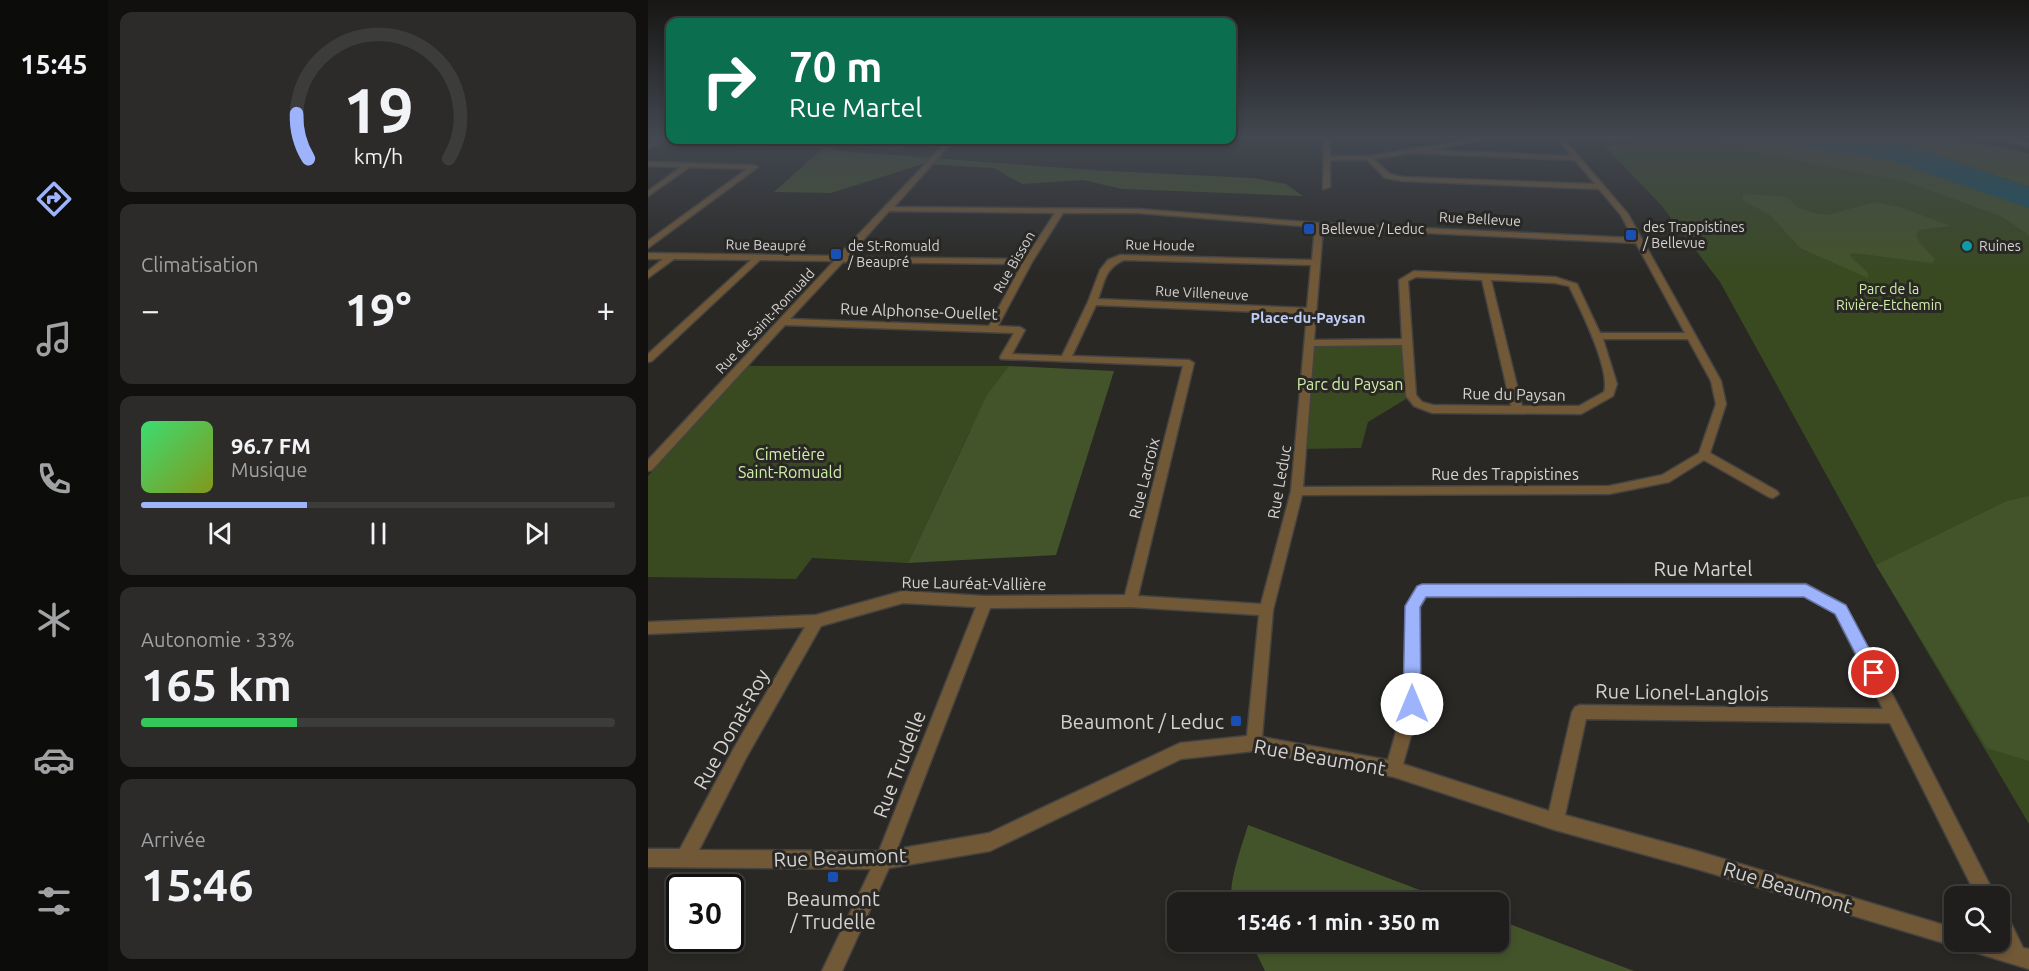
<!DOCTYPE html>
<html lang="fr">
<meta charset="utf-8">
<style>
:root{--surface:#1f1e1c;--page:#2c2b29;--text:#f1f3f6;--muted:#a1a2a3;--line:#3c3c3b;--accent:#9db4fd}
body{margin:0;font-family:Ubuntu,sans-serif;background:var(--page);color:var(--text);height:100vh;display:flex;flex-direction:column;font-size:22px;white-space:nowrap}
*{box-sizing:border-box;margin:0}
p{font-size:20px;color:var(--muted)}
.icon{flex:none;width:33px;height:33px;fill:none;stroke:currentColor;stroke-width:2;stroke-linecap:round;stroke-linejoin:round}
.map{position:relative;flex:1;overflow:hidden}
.panel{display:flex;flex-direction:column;gap:12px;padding:12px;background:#11100f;width:540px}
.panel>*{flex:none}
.top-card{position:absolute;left:18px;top:18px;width:570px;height:126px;border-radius:12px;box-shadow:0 3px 9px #0003,0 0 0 2px var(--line);background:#0b6e4f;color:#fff;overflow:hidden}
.fabs{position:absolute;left:1296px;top:886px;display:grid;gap:12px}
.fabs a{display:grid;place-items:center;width:66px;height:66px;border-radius:12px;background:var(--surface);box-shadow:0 3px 9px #0003,0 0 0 2px var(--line);font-size:30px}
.speed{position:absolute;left:18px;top:874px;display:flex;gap:12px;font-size:30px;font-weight:700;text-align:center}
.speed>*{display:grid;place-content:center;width:78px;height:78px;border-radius:50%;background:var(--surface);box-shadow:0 3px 9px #0003,0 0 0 2px var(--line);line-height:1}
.speed .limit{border:3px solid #111;border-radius:9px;background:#fff;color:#111}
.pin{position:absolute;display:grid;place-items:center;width:51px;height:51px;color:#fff;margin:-26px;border:3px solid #fff;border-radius:50%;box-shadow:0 2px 6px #0007}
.me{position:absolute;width:66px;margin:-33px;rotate:0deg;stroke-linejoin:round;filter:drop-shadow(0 0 4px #0008)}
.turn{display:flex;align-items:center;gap:21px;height:126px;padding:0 24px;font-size:27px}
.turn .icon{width:78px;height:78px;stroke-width:2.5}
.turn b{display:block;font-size:42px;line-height:51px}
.big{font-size:45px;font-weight:600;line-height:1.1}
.panel .tile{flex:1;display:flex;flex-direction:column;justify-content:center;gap:9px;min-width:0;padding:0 21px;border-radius:12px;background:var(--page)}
.panel .dial{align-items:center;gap:0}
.dial svg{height:156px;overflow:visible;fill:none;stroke:var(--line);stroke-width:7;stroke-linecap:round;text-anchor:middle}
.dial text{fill:var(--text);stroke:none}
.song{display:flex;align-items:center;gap:18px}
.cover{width:72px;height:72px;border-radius:9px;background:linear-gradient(135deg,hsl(140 70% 55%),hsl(70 70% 35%))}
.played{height:6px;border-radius:3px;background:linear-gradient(90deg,var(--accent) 35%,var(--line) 35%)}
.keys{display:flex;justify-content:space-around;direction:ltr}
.heat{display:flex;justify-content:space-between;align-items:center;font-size:33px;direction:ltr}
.charge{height:9px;border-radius:4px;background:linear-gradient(90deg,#34c759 33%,var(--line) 0)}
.trip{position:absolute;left:519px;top:892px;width:342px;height:60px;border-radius:12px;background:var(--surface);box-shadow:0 3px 9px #0003,0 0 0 2px var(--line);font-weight:600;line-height:60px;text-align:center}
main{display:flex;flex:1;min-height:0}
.tabs{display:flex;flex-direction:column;width:108px;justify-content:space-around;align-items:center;background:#0c0c0b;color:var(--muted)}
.tabs .icon{width:42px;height:42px}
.tabs .current{color:var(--accent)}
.tabs b{font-size:27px;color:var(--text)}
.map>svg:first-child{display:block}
.green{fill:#394a21}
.forest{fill:#43542a}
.water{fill:#135666}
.building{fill:#474543}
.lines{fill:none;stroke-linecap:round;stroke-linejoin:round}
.minor-casing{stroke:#444341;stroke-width:3}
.minor{fill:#715837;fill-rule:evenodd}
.route{fill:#9db4fd;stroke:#6675a4;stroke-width:1.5}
.transit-dot{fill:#1a4fb4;stroke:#292825;stroke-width:2}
.culture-dot{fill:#0f9aa8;stroke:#292825;stroke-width:2}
.labels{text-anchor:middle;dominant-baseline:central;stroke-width:6;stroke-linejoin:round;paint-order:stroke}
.far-street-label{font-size:14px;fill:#d4d3d2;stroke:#292825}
.far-poi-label{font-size:14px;fill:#d4d3d2;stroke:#292825;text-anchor:start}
.far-park-label{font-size:14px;fill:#cfeea7;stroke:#292825}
.far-neighbourhood-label{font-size:15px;font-weight:bold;fill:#bfcdf7;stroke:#292825}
.street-label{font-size:16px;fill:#d4d3d2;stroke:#292825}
.park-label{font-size:16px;fill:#cfeea7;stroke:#292825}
.near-street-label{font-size:20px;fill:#d4d3d2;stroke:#292825}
.near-poi-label{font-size:20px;fill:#d4d3d2;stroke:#292825;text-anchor:end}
</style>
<main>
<nav class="tabs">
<b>15:45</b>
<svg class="icon current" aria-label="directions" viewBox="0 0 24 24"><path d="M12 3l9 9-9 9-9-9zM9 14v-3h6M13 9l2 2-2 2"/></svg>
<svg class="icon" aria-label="music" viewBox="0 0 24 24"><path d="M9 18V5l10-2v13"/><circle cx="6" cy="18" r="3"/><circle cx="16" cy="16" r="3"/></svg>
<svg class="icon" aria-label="phone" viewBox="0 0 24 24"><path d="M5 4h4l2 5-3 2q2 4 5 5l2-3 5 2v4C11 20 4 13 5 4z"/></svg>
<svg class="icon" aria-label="climate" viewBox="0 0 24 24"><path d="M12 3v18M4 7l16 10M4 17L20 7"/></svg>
<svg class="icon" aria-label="car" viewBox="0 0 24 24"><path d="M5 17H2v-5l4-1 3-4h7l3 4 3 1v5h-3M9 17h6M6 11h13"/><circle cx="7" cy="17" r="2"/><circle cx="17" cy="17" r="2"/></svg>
<svg class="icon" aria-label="filters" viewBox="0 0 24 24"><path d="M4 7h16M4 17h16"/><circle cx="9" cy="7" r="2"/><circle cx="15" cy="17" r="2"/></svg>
</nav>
<section class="panel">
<div class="tile dial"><svg viewBox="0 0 100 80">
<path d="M14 69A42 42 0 1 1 86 69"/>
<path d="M14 69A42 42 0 0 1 8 46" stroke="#9db4fd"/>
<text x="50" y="56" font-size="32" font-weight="700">19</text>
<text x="50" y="72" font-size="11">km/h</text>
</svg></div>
<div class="tile"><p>Climatisation</p>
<div class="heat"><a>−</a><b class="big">19°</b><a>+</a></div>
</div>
<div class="tile">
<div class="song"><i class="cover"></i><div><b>96.7 FM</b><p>Musique</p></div></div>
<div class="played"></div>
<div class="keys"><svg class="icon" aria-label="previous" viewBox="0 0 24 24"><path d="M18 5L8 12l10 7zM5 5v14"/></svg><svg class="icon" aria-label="pause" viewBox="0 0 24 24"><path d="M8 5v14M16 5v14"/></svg><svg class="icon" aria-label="next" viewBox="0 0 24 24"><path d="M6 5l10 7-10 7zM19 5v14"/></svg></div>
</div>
<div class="tile"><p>Autonomie · 33%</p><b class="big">165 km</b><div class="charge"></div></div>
<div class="tile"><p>Arrivée</p><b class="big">15:46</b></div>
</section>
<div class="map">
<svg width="1381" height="971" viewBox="0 0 1381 971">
<rect width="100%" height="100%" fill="#292825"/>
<path class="green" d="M991,138H1156L1381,196V824L1228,565L1072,282L1013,205L957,147Z
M759,342L763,396L720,422L713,448L654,449L663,343Z
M98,366H361L321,433L260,563L164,558L148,579L0,577V476Z"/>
<path class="forest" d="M1032,138H1109L1242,160L1381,208V235L1353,216L1255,181L1140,159L1074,143Z
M1233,138H1299L1350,146L1381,154V187L1250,142Z
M47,140H155L192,151L443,170L605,178L638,184L655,196L474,189L435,180L374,184L346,168L275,164L183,193L126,192L175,148L42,145Z
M1096,194L1139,197L1149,207L1165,213L1180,215L1226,202L1255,208L1302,226L1272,230L1268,234L1272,243L1287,259L1284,263L1206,253L1201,255L1220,273V278L1152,248L1122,215L1094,200Z
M361,366L466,371L408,555L260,563L339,395Z
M1381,496V761L1339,748L1228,565L1359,501Z
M600,825L806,903H585C578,887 595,843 600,825Z
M851,920L986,971H617L603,942H850Z"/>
<path class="water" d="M1109,138H1233L1250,142L1381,187V208L1242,160Z"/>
<path class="building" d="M218,140H258L257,141L263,142L252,150L211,148Z"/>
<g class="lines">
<defs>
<path id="minor" d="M10,138H17L0,149V144Z
M676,138H682V156H721L830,138H844L783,150L923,156L909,138H915L980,214L1073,381L1078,404L1062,453L1129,491L1131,494L1125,498L1121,497L1056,460L1021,482L961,494L654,495L625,610L614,737L740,760L756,704L758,606L769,587L774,585L1158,584L1197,605L1253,711L1348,897H1329L1242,723L938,719L917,815L1049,851L1306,928V942H1313V944L1306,946L1049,869L907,830L746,777L606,751L533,759L342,851L241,868L194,971H174L223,869L0,867V849H32L86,748L157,627L0,634V622L168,615L255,591L337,596L477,595L535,366L353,359L352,357L366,333L137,325L4,470L0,471V460L186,261L112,260L4,361L0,362V354L103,260L26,259L0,278V271L15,259H0V253L190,256L300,140H306L246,207L490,209L671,223L985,238L973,215L951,189L755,181L737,178L719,160H682V187L675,189ZM764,153L927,160L947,184L755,177L742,174L726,159ZM241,211L407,213L377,259L200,257ZM415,213H490L667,227L664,260L472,255L460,260L452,270L440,302L414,356L364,354L377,330L372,327L350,326L384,262ZM675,228L988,243L1037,333H952L929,284L907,277L766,271L751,280L754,339L666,340ZM476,260L663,265L659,308L450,299C457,281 457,268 476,260ZM195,262L374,264L341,326L142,319ZM768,277L834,280L863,406L785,405L774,402L768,395L760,281ZM843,280L907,283L921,286C932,308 963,370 956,392L931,406H874ZM448,305L659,314L643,491L613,604L490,596L546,363L541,360L424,356ZM955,339H1040L1063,381L1068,404L1051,453L1014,475L961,486L655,487L666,346L754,345L758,396L766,406L784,413L933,414L965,396L969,384ZM1156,596L1187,613L1235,709L932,705L927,707L924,712L901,811L755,764L772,704V607L778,597ZM255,603L328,607L231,851L51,850L98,758L173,626ZM482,607L611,615L599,736L532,743L341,833L249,849L342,608Z
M959,138H966L968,140L965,142Z
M1348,138H1359L1381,143V147Z
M0,162L106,165L110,167L0,248V241L99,169L42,167L0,196V191L33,167L0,166Z
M1352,913L1359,915L1375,948L1381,949V969L1316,949L1314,942H1352Z"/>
</defs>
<use href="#minor" class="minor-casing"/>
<use href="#minor" class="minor"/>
</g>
<linearGradient id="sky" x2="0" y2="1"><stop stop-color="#171614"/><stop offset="0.5" stop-color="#434851"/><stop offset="1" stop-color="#434851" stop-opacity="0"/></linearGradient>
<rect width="1381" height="274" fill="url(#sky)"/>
<path class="route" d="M774,584H1158L1198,605L1234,673L1231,678L1226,681L1220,678L1187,614L1156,597H778L772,607L773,704L770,709L764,711L758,709L755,704L757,606L769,586Z"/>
<g class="transit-dot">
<rect x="655" y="223" width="12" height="12" rx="3"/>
<rect x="977" y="229" width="12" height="12" rx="3"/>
<rect x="182" y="248" width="12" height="12" rx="3"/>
<rect x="582" y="715" width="12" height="12" rx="3"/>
<rect x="179" y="871" width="12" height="12" rx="3"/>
</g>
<circle class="culture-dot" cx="1319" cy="246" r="6"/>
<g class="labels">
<g class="far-street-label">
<text transform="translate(832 219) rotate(3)">Rue Bellevue</text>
<text transform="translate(118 245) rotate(1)">Rue Beaupré</text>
<text transform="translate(512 245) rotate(1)">Rue Houde</text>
<text transform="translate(366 262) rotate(-60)">Rue Bisson</text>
<text transform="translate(554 293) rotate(3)">Rue Villeneuve</text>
<text transform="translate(117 321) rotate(-47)">Rue de Saint-Romuald</text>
</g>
<g class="far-poi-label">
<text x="995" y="227">des Trappistines<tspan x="995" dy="16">/ Bellevue</tspan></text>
<text x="673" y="229">Bellevue / Leduc</text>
<text x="200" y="246">de St-Romuald<tspan x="200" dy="16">/ Beaupré</tspan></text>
<text x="1331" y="246">Ruines</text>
</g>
<g class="far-park-label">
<text x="1241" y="289">Parc de la<tspan x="1241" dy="16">Rivière-Etchemin</tspan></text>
</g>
<g class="far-neighbourhood-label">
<text x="660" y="317">Place-du-Paysan</text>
</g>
<g class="street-label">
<text transform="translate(271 311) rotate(2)">Rue Alphonse-Ouellet</text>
<text transform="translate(866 394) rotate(1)">Rue du Paysan</text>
<text x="857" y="474">Rue des Trappistines</text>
<text transform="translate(496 478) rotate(-76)">Rue Lacroix</text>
<text transform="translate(631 482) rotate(-80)">Rue Leduc</text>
<text transform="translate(326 583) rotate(1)">Rue Lauréat-Vallière</text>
</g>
<g class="park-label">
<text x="702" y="384">Parc du Paysan</text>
<text x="142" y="454">Cimetière<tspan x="142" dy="18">Saint-Romuald</tspan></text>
</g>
<g class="near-street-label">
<text x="1055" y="568">Rue Martel</text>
<text transform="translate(1034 692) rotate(1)">Rue Lionel-Langlois</text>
<text transform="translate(83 729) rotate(-61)">Rue Donat-Roy</text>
<text transform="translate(672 757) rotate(10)">Rue Beaumont</text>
<text transform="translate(251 764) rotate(-69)">Rue Trudelle</text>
<text transform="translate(192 857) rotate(-2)">Rue Beaumont</text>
<text transform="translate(1140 887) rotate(17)">Rue Beaumont</text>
</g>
<g class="near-poi-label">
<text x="576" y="721">Beaumont / Leduc</text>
<text x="185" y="898" text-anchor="middle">Beaumont<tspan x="185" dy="23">/ Trudelle</tspan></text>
</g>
</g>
</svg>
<div class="fabs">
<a><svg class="icon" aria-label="search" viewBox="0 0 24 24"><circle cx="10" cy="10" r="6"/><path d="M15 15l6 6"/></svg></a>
</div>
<div class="speed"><div class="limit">30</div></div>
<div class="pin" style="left:1226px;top:673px;background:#d93025"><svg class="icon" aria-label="arrive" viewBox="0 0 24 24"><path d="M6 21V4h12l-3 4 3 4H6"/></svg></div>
<svg class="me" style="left:764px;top:704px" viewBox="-20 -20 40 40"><circle r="19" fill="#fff"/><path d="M0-13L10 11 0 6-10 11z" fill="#9db4fd"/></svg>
<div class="trip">15:46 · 1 min · 350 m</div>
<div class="top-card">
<div class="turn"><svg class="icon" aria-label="right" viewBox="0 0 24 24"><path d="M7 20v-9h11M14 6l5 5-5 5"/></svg><div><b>70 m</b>Rue Martel</div></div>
</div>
</div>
</main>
